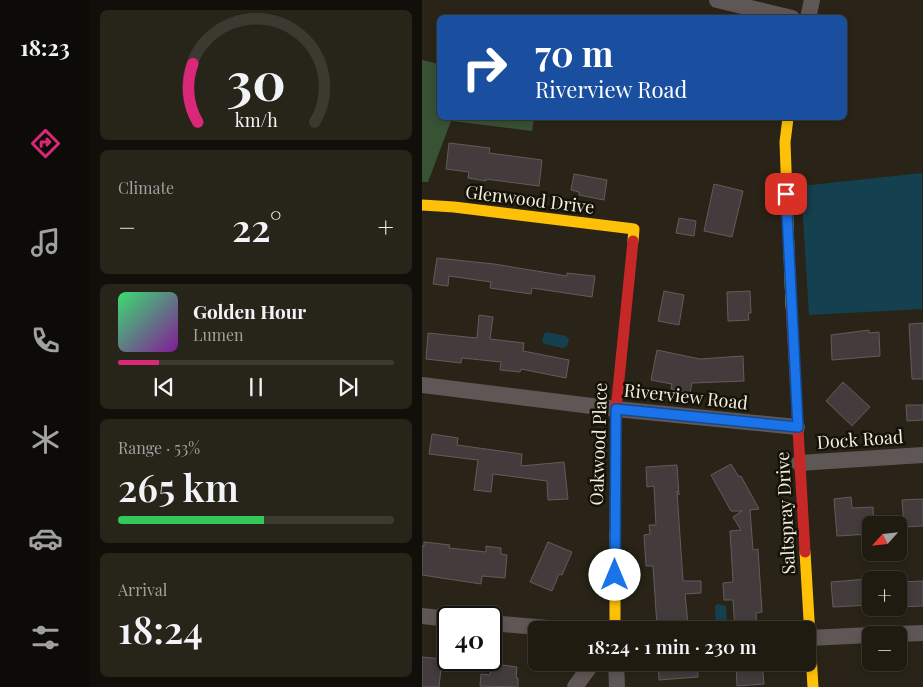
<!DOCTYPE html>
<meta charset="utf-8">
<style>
:root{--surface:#1f1b11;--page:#27241a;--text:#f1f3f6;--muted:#a1a19f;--line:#3c3931;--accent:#db2777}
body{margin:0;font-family:"Playfair Display",serif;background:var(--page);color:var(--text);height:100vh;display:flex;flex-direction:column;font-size:19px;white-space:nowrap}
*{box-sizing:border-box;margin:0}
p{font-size:16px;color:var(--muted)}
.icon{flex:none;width:28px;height:28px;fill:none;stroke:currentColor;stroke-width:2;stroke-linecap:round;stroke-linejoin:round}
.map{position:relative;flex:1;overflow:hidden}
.sheet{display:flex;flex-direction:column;gap:10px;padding:10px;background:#110f09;width:332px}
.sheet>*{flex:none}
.hud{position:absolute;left:15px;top:15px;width:410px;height:105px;border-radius:8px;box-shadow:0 2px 8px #0003,0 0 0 1px var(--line);background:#1a4fa0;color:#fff;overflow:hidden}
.needle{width:32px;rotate:243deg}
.controls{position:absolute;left:440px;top:516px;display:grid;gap:10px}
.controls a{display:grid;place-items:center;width:45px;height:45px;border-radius:8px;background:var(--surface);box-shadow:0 2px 8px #0003,0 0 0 1px var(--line);font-size:25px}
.speed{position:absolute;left:15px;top:606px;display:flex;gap:10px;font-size:25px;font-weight:700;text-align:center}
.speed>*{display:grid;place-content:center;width:65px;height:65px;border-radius:50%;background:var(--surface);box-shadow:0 2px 8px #0003,0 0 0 1px var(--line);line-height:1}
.speed .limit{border:2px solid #111;border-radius:8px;background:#fff;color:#111}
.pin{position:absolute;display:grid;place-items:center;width:42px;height:42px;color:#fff;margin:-21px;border-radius:10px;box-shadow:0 2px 8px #0006}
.me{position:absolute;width:55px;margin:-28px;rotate:0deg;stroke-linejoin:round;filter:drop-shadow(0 0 4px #0008)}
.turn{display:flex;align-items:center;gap:18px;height:105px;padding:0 15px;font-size:22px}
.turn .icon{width:65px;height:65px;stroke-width:2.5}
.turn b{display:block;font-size:35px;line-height:42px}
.big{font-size:38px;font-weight:600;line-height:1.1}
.sheet .tile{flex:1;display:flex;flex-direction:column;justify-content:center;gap:8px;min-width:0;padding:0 18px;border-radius:8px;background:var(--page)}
.sheet .dial{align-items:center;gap:0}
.dial svg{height:130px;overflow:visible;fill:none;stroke:var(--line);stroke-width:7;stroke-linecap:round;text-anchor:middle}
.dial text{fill:var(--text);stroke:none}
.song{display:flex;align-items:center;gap:15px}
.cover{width:60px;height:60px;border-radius:8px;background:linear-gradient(135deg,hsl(140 70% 55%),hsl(290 70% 35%))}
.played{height:5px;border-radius:2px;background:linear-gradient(90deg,var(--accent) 15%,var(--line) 15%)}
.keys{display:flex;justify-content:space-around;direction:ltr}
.heat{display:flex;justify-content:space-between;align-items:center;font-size:28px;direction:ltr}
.charge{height:8px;border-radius:4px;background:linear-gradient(90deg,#34c759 53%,var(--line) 0)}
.trip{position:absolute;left:106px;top:621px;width:288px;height:50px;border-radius:8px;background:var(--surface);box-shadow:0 2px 8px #0003,0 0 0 1px var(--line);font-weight:600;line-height:50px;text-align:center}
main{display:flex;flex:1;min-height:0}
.tabs{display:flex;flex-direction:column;width:90px;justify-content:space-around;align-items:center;background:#0c0b07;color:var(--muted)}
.tabs .icon{width:35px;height:35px}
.tabs .current{color:var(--accent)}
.tabs b{font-size:22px;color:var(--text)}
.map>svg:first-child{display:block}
.green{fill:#385234}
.water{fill:#15404f}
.building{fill:#433b3c;stroke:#625c5b}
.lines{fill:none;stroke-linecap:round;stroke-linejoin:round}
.street{stroke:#5f5756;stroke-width:16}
.slow{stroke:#ffc107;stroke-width:11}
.jam{stroke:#c62828;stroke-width:11}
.route-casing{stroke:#114b97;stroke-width:12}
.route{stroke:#1a73e8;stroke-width:9}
.labels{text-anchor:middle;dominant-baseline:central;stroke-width:5;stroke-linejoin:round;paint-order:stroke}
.street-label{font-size:18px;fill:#f3eedf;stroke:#151207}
</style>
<main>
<nav class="tabs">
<b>18:23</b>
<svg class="icon current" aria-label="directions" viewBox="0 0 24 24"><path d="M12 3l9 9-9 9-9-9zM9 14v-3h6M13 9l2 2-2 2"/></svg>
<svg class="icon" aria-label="music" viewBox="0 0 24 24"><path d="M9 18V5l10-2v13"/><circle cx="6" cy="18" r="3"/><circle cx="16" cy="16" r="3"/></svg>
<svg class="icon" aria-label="phone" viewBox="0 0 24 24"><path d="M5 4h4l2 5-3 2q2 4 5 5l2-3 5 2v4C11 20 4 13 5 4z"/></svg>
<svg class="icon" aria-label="climate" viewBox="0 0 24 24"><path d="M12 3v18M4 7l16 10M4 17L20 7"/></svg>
<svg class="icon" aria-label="car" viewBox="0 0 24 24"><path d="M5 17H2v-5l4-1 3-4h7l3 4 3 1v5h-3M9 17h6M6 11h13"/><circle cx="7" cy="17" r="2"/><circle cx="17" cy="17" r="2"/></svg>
<svg class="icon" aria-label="filters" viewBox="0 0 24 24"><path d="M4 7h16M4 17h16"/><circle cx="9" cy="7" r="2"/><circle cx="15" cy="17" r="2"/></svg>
</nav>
<section class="sheet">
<div class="tile dial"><svg viewBox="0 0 100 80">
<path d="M14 69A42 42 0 1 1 86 69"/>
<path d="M14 69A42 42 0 0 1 11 33" stroke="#db2777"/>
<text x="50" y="56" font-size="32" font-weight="700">30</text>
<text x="50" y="72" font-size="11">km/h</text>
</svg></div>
<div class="tile"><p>Climate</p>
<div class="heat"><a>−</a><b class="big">22°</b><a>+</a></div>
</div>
<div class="tile">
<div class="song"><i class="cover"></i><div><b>Golden Hour</b><p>Lumen</p></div></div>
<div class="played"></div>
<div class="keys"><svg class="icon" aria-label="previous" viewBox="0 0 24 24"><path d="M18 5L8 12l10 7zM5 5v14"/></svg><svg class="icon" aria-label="pause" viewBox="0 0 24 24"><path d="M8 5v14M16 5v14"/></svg><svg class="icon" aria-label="next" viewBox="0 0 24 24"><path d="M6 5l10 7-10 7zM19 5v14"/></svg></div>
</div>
<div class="tile"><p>Range · 53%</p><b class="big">265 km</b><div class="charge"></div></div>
<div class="tile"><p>Arrival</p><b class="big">18:24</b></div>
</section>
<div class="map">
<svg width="501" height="687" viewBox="0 0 501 687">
<rect width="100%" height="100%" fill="#292417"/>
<path class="green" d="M0,60L17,64L18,118H112L110,131L29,121L6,182H0Z"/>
<path class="water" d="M500,173V309L387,315L379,186Z
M125,332L144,336L147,340L145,346L141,348L123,344L120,341L122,334Z
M296,604L304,606L305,627L302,630H297L294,627L293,606Z"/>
<path class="building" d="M27,143L68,148L67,153L120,160L117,186L64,179V181L46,178L47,172L24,169Z
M152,174L185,180L182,200L157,195V192L149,190Z
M292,184L321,191L310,237L282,231Z
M257,218L274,221L272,236L254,233Z
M15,258L72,264L145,276V273L173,276L170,297L110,288L109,294L68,288L69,282L27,276L26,286L11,284Z
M242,291L262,295L257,325L236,321Z
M328,291L329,313H326L327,320L306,321L305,292Z
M57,315L71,317L68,339L102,343L101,351L147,360L144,378L99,369L98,372L78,370L79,362L40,358L39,363L4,359L6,333L55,338Z
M501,323V379H490L487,324Z
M447,330V333L457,332L458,356L410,360L409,335Z
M235,350L278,359L321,356L322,381L270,383L268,393L249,389L250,384L229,380Z
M421,382L448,407L430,426L404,401Z
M484,405H501V420L485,421Z
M10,434L36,438L35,445L100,454L99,466L142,462L146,499L126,500L125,481L71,474L69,492L52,490L56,460L7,454Z
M309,464L317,477L319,476L337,509L328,510L331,550L336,549L340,612L334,613L335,630H313L311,600H302L301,583L311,582L308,531L319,530L311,517L320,511H309L289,475Z
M255,465L257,495L255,491L261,581H279V593L263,594L266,624L235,626L231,566H224L222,535L228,534L227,525H234L232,486L225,487L224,467Z
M429,497L430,508L451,507L452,525H449V534L415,536L412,499Z
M501,499V526L482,527L480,500Z
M2,542L28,545L27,548L64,552V546L79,548V554L85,555L83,578L60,576L59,584L0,575V546H2Z
M126,542L150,552L140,575L137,574L130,591L108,582Z
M446,579L448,605L411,607L409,582Z
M501,581V606L476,607V582Z
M0,657L20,659L17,687H0Z
M314,662H340L342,684L315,686Z
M236,663H275L276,677L237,680Z
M73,664L95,667L94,678H96V687L58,686L59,674L68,675L70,665L73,666Z"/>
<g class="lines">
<path class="street" d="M295,0L370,18
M386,18L390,0
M0,385L194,409L375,427
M377,463L501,455
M0,616L26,619
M69,623L149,630
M451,635L501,633
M387,638L449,635
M194,662L195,687
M153,687L171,662"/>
<path class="slow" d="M366,118L363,142L369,306
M0,205L32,207L212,229L211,241
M383,552L391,687
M193,630V531"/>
<path class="jam" d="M369,306L383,552
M193,531L194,409L211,241"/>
</g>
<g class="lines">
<defs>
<path id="route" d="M193,575L194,409L376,427L364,194"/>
</defs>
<use href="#route" class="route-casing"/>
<use href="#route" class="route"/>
</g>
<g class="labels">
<g class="street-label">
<text transform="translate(108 199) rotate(7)">Glenwood Drive</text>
<text transform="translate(264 396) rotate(6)">Riverview Road</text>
<text transform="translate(438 439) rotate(-4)">Dock Road</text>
<text transform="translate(176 444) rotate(-88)">Oakwood Place</text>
<text transform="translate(363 513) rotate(-93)">Saltspray Drive</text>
</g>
</g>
</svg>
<div class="controls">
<a><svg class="needle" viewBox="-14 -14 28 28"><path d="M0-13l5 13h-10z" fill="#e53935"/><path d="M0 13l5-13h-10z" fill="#a1a19f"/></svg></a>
<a>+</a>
<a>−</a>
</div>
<div class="speed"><div class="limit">40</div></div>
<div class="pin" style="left:364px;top:194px;background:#d93025"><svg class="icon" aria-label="arrive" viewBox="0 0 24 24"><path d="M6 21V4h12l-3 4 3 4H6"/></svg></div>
<svg class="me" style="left:193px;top:575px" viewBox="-20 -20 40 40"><circle r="19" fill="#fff"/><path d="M0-13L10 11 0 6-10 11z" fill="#1a73e8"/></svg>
<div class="trip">18:24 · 1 min · 230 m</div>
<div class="hud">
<div class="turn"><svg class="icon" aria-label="right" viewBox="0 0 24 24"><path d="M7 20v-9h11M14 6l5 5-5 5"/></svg><div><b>70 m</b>Riverview Road</div></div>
</div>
</div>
</main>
